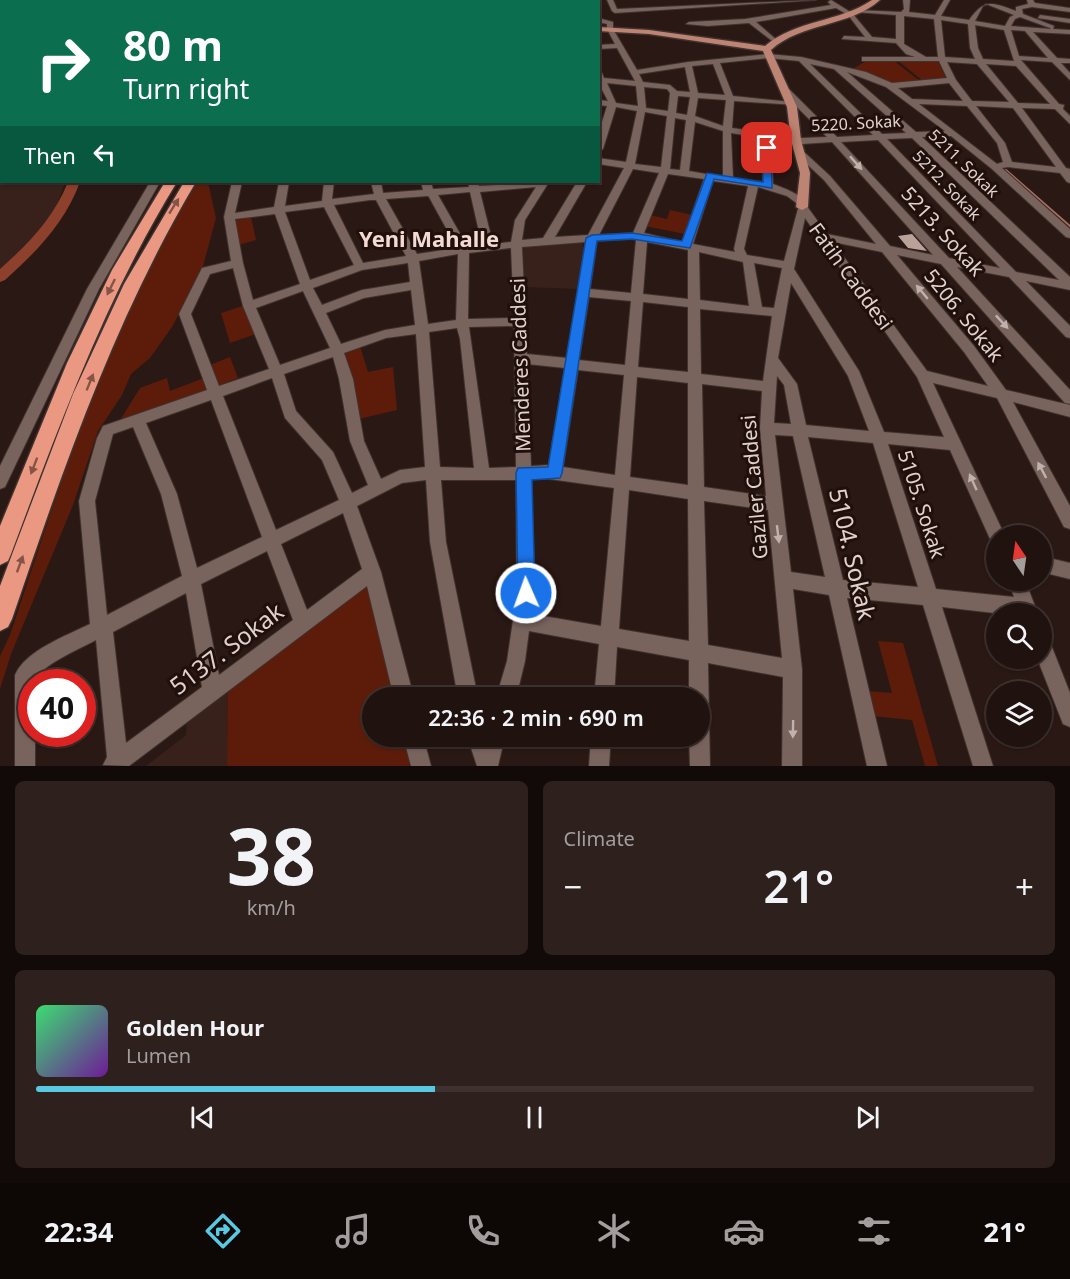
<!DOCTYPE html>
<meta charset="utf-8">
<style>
:root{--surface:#20120f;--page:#2d201d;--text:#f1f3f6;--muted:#a29e9e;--line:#3d322f;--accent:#58c9e3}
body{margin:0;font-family:"Noto Sans",sans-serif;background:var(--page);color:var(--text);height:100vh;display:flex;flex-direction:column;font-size:22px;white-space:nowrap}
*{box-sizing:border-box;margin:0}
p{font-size:20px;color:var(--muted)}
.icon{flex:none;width:33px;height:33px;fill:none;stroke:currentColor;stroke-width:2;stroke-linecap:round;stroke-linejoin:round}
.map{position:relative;height:766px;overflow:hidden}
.side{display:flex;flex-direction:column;gap:15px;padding:15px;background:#120a08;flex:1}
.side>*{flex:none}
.hud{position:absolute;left:0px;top:0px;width:600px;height:183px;box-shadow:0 2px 4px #0004,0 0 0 2px var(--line);background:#0b6e4f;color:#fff;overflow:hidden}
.needle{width:39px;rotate:347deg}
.tools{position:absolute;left:986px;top:525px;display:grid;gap:12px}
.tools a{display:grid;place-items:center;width:66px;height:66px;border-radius:50%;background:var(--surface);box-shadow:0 2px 4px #0004,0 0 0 2px var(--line);font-size:30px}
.speed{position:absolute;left:18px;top:669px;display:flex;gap:12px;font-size:30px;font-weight:700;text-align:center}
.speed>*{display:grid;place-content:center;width:78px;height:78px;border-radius:50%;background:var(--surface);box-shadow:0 2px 4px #0004,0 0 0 2px var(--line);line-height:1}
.speed .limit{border:9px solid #d22;background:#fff;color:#111}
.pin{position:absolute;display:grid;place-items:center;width:51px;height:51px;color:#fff;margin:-26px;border-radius:12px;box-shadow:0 3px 9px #0006}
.me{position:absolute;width:66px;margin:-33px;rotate:358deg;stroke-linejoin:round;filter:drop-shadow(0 0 4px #0008)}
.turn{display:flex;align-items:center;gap:21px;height:126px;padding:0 24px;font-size:27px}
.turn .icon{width:78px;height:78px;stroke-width:2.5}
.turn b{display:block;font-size:42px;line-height:51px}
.then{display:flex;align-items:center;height:57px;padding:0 24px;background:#0003;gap:12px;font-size:22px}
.big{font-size:45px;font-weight:600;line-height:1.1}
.side .widget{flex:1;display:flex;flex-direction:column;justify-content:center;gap:9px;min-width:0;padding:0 21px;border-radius:9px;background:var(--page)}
.side .dial{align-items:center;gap:0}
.dial b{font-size:78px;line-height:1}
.song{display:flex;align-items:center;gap:18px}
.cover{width:72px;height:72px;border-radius:9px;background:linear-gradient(135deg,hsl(140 70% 55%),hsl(280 70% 35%))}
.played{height:6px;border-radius:3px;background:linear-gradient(90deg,var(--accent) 40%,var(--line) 40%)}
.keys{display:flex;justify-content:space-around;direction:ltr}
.heat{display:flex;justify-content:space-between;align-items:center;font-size:33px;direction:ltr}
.side .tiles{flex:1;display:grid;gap:15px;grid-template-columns:1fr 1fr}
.widget:last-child{grid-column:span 2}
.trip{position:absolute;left:362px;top:687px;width:348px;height:60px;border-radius:30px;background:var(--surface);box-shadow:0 2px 4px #0004,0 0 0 2px var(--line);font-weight:600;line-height:60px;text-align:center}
.dock{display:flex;height:96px;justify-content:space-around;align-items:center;background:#0d0706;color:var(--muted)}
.dock .icon{width:42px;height:42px}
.dock .on{color:var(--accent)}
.dock b{font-size:27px;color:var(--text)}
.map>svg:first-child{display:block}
.built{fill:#38211b}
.green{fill:#5d1c0a}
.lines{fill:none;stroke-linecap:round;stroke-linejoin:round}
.stream{stroke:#a66c5d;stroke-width:2}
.river{fill:#8d402c;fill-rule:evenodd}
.building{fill:#baa29b}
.minor-casing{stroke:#3f322f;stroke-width:2}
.major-casing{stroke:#3f322f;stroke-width:3}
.highway-casing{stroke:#3f322f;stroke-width:3}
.minor{fill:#79635d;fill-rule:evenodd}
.major{fill:#bd8373;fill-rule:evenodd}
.highway{fill:#eb9882;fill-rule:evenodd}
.oneway{fill:#c1b1ad}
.oneway2{fill:#865446}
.route{fill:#1a73e8;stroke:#114b97;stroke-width:1.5}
.labels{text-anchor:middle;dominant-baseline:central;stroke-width:6;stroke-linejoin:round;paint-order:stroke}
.far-street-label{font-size:16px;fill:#e0d3cf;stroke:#200f0b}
.street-label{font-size:20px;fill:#e0d3cf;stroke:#200f0b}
.far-district-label{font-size:22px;font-weight:bold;fill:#f3dad3;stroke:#200f0b}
.near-street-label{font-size:24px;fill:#e0d3cf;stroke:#200f0b}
</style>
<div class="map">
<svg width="1070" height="766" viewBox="0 0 1070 766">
<rect width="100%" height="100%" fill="#2a1814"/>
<path class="built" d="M0,143L2,182H65L54,214L24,255L0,275Z
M582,240L585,255L579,289L524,287L523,245Z
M228,684L227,766H146L186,735L187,716Z"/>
<path class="green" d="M868,60H893L921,82L890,85L854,68Z
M898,61H938L946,79L922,80Z
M197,182H208L216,218L202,270L172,327L150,358L131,374L122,395L98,431L73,505L11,654L0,689V656L10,635C62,480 110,321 197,182Z
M670,210L692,215L685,234L645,226L650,215L667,219Z
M251,217L256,240L238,245L234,221Z
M246,305L259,333L230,343L221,313Z
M360,346L368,372L393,367L397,410L359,419L343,351Z
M230,357L238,378L217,386L210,365Z
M167,378L170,391L204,378L208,391L119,422L140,388Z
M361,585L369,586L396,697L372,698V736L406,737L413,766H227L228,684Z
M878,641L903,643L938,766H925L912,720L872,716L866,691L892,693Z"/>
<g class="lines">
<path class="stream" d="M1006,170L1070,226"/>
<path class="river" d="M277,0H285V2H277Z
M68,182H80C65,223 37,251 5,280L0,282V269C29,243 53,219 68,182Z"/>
</g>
<path class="building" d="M912,234L927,251L908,248L898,236Z"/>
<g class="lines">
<defs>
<path id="minor" d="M15,0H26L12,2Z
M59,0H73L55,2Z
M92,0H170L177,2H93Z
M193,0H200L192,2Z
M255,0H261L254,2Z
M418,0H425L417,2Z
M451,0H458L450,2Z
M472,0L489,2H473Z
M517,0H523L516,2Z
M536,0H592L530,2Z
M607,0H613L617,9L816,0L615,13L612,11Z
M831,0L852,13L872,37L896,39V15L854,12L857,10L901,12L904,9L903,0H910L909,12L935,15L944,0H950L941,16L969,20C984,0 989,1 1016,11V7L1028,4L1027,0H1033L1035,3L1070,8V12L1032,7L1022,9L1023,14L1054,26L1053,29L1070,30V34L1033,32L1057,58L1070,59V63H1061L1070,73V80L1052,62L1021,60L1059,104L1064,105L1063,109L1070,116V124L1055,109L1022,108L1066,168L1070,169V183L1067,182L1060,173L1008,167L1002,168L1070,229V238L1066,237L992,169L951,136L922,137L1070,277V290L1026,281L1070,326V338L1066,337L1009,277L957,267L1070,390V404L1065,403L941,264L897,255L974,346L1006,390L1070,405V417L1013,402L1070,506V529L1064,527L997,398L933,383L1005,536H996V543L991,541L950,450L888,444L936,589L1014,597L1008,580H1025L1038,614H1003L942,607L993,766H973L923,605L847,598L887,766H867L829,595L793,589L802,669V766H782L783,677L708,663L710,766H690L689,736H699V698H689V660L617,647L614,698H594L599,644L529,631L525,661L516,698H496L507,661L517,593L516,480H441L446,542L478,698H458L430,542L426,480L402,483L357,506L381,572L414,698H394L367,586L129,766L103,765L107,757L96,640C82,648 36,667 35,682H32V734H35V766H15V675C26,650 66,636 90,624L79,501L97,438L103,426L207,390L179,314L202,268L231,261L224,217L232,182H242L235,213L274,207L279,182H289L285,206L322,201L324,182H334L332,199L374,194L371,182H381L383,193L423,190L421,182H431L433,189L469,187L468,182H478L479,186L549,182L525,220L522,240L543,238L577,182H587L555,237L588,235L624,168L598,164V158L626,162L637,111L616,107L603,149L598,152V135L607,106L598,105V100L608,101L598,82V73H602L604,78L635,81L617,48L598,49V45L615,44L607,29V24L598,22V18L613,22V29L637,70L688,62L768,54L801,57L836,65L866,72L892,83L947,78L939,61H862V57H915L906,54L896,43L842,39L844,36L865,37L848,15L836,8L756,22L778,41V43L776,44L749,23L708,26L686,24L689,22L745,19L831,5L828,2ZM986,4L1014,15L1010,17L1005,26L975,21L983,6ZM904,16L934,19L938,57H926L904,44ZM1020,17L1050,28L1051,29L1011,26L1015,19ZM941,20L968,24L970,48L975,59L945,57ZM975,25L1004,30L1014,61L983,59L978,48ZM1011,30L1025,31L1048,58L1019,56ZM768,58L799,61L873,135L837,137L789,89L782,91L792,102L733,96L720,63ZM947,62L977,64L1009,102L972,101L956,80ZM713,64L725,95L698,93L692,66ZM810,64L834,69L906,133L882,134ZM986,64L1016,66L1050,104L1018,103ZM685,67L690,92L677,91L670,85L643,82L639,74ZM847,72L886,87L945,131L916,132ZM607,83L636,86L638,106L616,103ZM949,83L963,101L912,99L898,88ZM644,87L667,89L670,93L668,111L646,108ZM678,96L690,97L687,115L676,113ZM698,98L726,100L723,126L695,116ZM734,101L795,105L827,137L802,138L732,128ZM919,104L967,106L997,143L1003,162L997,164ZM976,106L1013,108L1056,167L1012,162L1005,143ZM645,112L667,116L661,167L635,164ZM675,118L686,120L680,170L670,169ZM695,122L723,131V177L689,171ZM731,133L762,138L763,182L733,178ZM912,138L1059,280L1016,272L887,139ZM771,139L802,144L832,142L933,255L890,246L830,176L803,151H797V155L824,180L876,244L827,234L806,205L808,203C798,193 786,189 773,184ZM878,140L1000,268L949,258L841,142ZM633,169L659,173L633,233L599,235ZM668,174L704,179L682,242L644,233ZM713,181L748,186L734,249L735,252L693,244ZM536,187L515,220L511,242L493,244L480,192ZM758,187L787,196L799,205L784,261L747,255L744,249ZM470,192L482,245L467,246L438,195ZM428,196L429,197L457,248L417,254L386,199ZM370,200H376L406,256L363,263L334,205ZM324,207L354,265L310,280L285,212ZM275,214L300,284L253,300L243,263L235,219ZM805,218L917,377L944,437L884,432L859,371L794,269ZM632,239L636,240L631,293L590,289L597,241ZM586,242L567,358L527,354L522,247ZM647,242L688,250V299L643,294ZM833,242L882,252L964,352L988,386L927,371ZM511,248L514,318L468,319L469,253ZM699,252L743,262L749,306L700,300ZM458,254L456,320L428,324L419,261ZM408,263L410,282L362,290L322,305L313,288L362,270ZM754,263L782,268L774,308L762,307ZM233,268L243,306L269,369L219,386L191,314L210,274ZM791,283L848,376L869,431L806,425L797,384L778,358ZM411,290L415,325L385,330L341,344L326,313L364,298ZM303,291L330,348L280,365L256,308ZM589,297L631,301L625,365L579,360ZM643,302L688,307V372L638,367ZM700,309L772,316L763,381L701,374ZM514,326L516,467L489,468L469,327ZM457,328L460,339L474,468L440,467L429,332ZM416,334L425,467L400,470L381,479L364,441L353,379L344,353L386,338ZM333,357L339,379L350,441L368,485L352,493L333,452L296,411L284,374ZM527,364L565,368L549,465L531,466ZM578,370L624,375L615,475L563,467ZM777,376L784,385L791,424L774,423ZM637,377L688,383V485L630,477ZM272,378L285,418L322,460L339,500L276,530L223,396ZM702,384L762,391L760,428L766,496L704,487ZM211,400L262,537L197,568L177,494L146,423ZM133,427L161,494L182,576L107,615L95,501L113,434ZM775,435L793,436L825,577L791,572ZM808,437L873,443L918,587L843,580ZM531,479H549L614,488L601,626L532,614L535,593ZM629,490L688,499L689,641L619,629ZM704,501L768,510L782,658L708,645ZM343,513L362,569L307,610L281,544ZM267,551L293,620L219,675L201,584ZM186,593L202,687L126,743L113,632Z
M0,1L4,2H2V5Z
M2,13V18H0V14Z
M1040,15L1070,19V23L1038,18Z
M0,43H2V48H0Z
M0,62H2L0,67Z
M0,83H2V87H0Z
M0,97H2V101H0Z
M0,111H2V117H0Z
M0,135H2V141H0Z
M150,182H160L99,289L5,487L0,489V466L87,289Z
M1041,556L1070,563V579L1041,572Z
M1041,635L1048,637L1070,693V727L1063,724L1037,658H1041Z
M403,736H423L431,766H411Z
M467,736H505L498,766H477Z
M591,736H611L609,766H589Z"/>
<path id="major" d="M331,0H338L339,2H332Z
M872,0H880C850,27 802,22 771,50L797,107L801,140L810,173L808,207L802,210L796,207L800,173L791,140L787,107L763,51L649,34L598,31V27L649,30L765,46C795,20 840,22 872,0Z"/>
<path id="highway" d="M345,0H354L344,2Z
M361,0H370L360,2Z
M165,182H177C105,299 59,426 11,554L8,561L0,565V526L67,363L112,270Z
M184,182H196C114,320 64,467 12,619L8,627L0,631V586L73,394L124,284Z"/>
</defs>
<use href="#minor" class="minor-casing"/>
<use href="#major" class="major-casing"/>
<use href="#highway" class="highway-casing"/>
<use href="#minor" class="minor"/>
<use href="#major" class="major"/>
<use href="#highway" class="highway"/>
</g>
<defs><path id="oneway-solid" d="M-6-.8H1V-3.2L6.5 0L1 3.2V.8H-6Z" transform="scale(1.5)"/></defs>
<g class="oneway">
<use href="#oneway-solid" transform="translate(856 163) rotate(48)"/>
<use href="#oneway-solid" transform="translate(922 292) rotate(-130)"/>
<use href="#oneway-solid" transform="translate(1002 322) rotate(47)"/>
<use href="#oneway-solid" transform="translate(1042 470) rotate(-118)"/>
<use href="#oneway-solid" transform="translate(973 482) rotate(-114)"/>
<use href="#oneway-solid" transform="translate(778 534) rotate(83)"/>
<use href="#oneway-solid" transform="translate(793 729) rotate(91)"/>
</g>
<g class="oneway2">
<use href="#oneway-solid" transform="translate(174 206) rotate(-58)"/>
<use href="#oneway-solid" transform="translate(111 287) rotate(116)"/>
<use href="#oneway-solid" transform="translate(90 382) rotate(-68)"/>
<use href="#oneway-solid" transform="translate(34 466) rotate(111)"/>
<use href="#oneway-solid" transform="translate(20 564) rotate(-70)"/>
</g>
<path class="route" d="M767,145L771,148L772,188L714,179L690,248L632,239L597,241L562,473L560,478L532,480L535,593L533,599L526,602L520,599L518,593L516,473L518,468L548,467L586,238L592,235L632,233L682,241L707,173L763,182L762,148Z"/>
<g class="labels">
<g class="far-street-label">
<text transform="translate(856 123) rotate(-3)">5220. Sokak</text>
<text transform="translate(964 163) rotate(44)">5211. Sokak</text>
<text transform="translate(947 185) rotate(46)">5212. Sokak</text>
</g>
<g class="street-label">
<text transform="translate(943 231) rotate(48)">5213. Sokak</text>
<text transform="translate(851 276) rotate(54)">Fatih Caddesi</text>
<text transform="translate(964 315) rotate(51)">5206. Sokak</text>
<text transform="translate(520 365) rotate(-92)">Menderes Caddesi</text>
<text transform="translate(754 487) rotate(-95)">Gaziler Caddesi</text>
<text transform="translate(922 504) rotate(72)">5105. Sokak</text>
</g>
<g class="far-district-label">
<text x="429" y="238">Yeni Mahalle</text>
</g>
<g class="near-street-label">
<text transform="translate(853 554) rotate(77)">5104. Sokak</text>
<text transform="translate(226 648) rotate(-37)">5137. Sokak</text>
</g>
</g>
</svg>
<div class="tools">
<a><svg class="needle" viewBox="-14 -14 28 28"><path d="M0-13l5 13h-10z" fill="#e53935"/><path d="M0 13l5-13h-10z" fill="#a29e9e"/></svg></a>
<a><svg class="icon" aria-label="search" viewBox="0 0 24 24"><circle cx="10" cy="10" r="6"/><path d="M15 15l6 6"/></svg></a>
<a><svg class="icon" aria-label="layers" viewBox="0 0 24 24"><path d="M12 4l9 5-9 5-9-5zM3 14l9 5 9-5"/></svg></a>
</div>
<div class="speed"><div class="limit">40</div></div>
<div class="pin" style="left:767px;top:148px;background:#d93025"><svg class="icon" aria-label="arrive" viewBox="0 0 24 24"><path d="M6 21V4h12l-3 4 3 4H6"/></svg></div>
<svg class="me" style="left:526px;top:593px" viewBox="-20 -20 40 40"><circle r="17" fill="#1a73e8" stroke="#fff" stroke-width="3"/><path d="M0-11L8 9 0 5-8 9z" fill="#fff"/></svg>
<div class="trip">22:36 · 2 min · 690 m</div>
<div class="hud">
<div class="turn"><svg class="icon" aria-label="right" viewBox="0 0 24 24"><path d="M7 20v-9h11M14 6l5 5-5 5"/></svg><div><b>80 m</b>Turn right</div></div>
<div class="then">Then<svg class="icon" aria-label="left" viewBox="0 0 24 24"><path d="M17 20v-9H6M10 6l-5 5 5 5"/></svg></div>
</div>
</div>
<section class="side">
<div class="tiles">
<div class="widget dial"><b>38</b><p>km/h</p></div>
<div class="widget"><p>Climate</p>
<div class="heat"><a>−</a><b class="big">21°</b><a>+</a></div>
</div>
<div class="widget">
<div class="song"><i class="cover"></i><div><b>Golden Hour</b><p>Lumen</p></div></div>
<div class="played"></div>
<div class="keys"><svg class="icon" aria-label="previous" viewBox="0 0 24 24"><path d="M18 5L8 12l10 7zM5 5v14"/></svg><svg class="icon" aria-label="pause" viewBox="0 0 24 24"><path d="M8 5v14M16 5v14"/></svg><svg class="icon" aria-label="next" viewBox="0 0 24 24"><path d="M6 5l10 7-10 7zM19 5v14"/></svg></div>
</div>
</div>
</section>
<nav class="dock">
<b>22:34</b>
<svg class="icon on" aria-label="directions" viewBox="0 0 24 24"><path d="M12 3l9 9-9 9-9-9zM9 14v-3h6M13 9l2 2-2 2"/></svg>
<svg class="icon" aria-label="music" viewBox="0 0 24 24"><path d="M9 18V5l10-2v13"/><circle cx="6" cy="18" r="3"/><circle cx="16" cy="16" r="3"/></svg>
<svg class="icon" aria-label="phone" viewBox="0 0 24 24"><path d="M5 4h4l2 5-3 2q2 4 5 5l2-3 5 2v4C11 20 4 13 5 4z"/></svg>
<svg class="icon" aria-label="climate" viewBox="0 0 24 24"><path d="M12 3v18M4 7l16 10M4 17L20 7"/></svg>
<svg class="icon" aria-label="car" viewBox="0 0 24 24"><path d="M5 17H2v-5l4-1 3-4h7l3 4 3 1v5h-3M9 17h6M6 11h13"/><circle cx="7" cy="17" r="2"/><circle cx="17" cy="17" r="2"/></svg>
<svg class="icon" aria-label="filters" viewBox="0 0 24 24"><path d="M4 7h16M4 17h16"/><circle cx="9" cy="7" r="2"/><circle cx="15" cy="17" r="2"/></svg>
<b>21°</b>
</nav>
